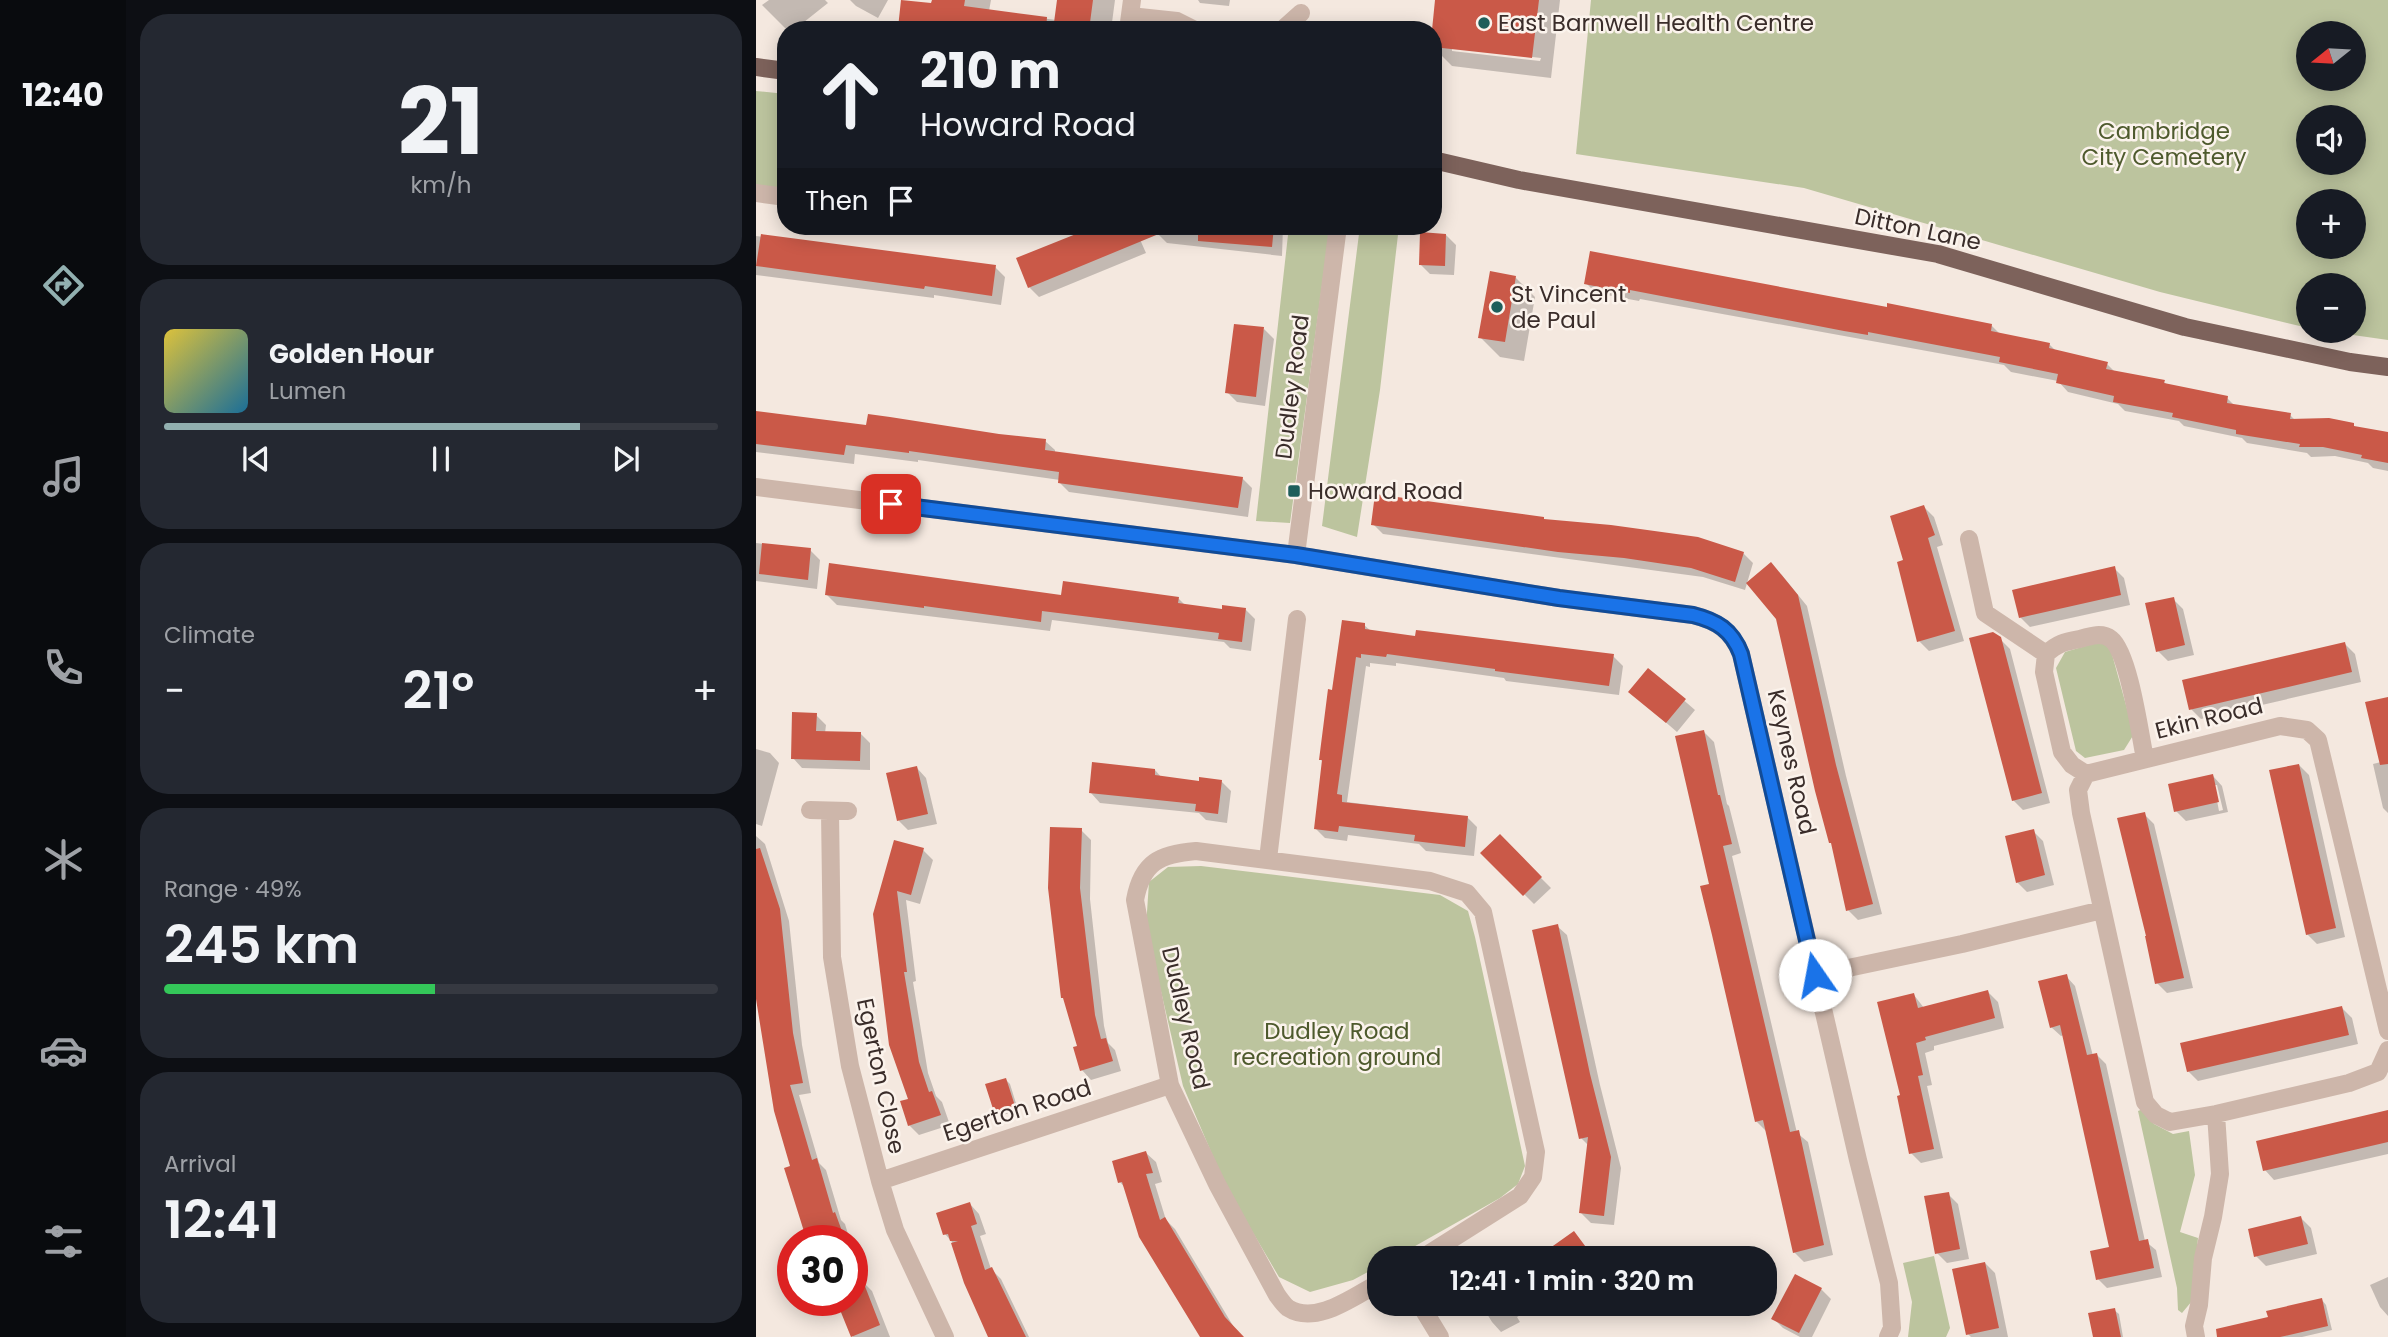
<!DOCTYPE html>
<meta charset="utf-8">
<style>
:root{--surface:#171b24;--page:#242831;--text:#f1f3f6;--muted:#9ea1a6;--line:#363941;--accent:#92b0b0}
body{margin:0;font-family:Poppins,sans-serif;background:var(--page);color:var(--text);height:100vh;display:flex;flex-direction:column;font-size:26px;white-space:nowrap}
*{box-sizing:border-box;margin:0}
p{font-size:23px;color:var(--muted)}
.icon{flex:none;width:38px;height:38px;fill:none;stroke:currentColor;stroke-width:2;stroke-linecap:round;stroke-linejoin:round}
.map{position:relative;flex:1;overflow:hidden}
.sheet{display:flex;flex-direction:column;gap:14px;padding:14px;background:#0d0f14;width:630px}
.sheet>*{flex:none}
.guide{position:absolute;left:21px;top:21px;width:665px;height:214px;border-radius:28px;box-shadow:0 4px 18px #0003;background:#171b24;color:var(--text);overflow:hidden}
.needle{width:46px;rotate:252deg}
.controls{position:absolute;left:1540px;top:21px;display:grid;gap:14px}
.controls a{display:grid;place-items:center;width:70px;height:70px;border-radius:50%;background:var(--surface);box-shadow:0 4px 18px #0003;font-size:35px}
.speed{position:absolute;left:21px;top:1225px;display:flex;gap:14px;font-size:35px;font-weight:700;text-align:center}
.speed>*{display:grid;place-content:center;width:91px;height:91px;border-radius:50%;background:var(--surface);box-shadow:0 4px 18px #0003;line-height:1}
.speed .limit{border:10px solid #d22;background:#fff;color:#111}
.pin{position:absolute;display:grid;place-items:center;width:60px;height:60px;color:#fff;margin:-30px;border-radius:14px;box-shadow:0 4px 10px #0006}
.me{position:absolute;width:77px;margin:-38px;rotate:348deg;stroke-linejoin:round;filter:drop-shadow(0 0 5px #0008)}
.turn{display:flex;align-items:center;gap:24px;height:147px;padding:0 28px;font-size:32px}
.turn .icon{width:91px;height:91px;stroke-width:2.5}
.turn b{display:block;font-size:49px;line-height:60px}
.then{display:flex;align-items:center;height:66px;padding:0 28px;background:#0003;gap:14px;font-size:26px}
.big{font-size:52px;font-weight:600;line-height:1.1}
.sheet .card{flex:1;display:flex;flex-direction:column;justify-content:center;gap:10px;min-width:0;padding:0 24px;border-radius:28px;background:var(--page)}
.sheet .dial{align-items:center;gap:0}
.dial b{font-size:91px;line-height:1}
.song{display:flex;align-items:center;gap:21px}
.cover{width:84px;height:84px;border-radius:10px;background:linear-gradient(135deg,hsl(50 70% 55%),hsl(200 70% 35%))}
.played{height:7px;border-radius:4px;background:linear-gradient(90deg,var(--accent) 75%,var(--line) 75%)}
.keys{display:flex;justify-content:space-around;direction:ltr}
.heat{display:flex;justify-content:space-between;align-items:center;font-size:38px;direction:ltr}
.charge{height:10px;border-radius:5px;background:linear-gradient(90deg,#34c759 49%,var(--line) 0)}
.trip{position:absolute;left:611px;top:1246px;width:410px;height:70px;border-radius:28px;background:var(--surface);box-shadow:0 4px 18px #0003;font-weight:600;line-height:70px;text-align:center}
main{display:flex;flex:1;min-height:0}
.tabs{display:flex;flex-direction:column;width:126px;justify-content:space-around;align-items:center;background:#090b0e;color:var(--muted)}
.tabs .icon{width:49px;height:49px}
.tabs .active{color:var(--accent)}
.tabs b{font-size:32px;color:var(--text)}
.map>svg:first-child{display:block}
.green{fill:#bcc49e;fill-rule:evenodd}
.shadow{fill:#0003;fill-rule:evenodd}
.building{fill:#ca5948}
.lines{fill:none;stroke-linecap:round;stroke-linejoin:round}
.minor{stroke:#cdb6aa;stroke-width:18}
.major{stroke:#7d625b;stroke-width:18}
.route-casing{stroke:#114b97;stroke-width:18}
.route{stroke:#1a73e8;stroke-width:12}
.poi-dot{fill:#1e5e5b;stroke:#fbf3ec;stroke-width:2.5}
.labels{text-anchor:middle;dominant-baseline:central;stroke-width:5;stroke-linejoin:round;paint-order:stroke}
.poi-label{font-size:23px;fill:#3a2d2a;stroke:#fbf3ec;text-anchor:start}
.park-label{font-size:23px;fill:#4e5a2d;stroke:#fbf3ec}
.street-label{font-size:23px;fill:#3a2d2a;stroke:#fbf3ec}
</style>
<main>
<nav class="tabs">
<b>12:40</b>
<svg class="icon active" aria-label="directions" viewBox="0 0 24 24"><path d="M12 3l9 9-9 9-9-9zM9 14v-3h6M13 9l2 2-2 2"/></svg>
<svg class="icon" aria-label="music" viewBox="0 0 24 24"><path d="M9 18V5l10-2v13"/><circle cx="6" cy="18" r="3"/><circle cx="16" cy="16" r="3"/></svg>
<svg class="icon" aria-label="phone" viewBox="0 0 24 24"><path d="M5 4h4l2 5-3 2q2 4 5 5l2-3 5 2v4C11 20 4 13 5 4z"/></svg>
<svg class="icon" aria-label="climate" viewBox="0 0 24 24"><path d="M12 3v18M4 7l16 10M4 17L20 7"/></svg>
<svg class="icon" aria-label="car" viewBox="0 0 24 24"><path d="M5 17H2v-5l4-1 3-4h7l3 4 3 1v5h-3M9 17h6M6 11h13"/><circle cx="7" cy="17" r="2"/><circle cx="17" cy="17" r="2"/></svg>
<svg class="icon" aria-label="filters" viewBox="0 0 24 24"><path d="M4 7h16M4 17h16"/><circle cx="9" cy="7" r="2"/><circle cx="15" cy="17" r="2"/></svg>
</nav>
<section class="sheet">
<div class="card dial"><b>21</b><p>km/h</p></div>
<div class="card">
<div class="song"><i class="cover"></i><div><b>Golden Hour</b><p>Lumen</p></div></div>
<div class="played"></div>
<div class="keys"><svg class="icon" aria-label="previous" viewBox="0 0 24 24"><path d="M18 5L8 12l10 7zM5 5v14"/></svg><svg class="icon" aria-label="pause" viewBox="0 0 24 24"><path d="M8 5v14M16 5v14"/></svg><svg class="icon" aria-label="next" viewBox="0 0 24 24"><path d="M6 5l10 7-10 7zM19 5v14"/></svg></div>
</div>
<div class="card"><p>Climate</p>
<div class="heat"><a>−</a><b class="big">21°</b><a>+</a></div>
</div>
<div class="card"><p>Range · 49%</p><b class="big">245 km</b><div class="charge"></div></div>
<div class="card"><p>Arrival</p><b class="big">12:41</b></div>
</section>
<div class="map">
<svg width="1632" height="1337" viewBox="0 0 1632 1337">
<rect width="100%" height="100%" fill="#f4e8df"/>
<path class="green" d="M835,0H1632V340L1569,331H1598V285H1552V328L1404,292L1048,188L820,154ZM1552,33H1598V79H1552ZM1552,117H1598V163H1552ZM1552,201H1598V247H1552Z
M0,91L30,94V190L0,186Z
M533,226H574L534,523L500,521Z
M604,226H643L624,390L601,537L566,526Z
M1343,642L1354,647L1378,734L1368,750L1329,758L1320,751L1300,668L1309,652Z
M445,866L684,895L712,911L719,937L769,1166L762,1184L744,1198L638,1258H623V1266L597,1280L554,1292L523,1277L470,1187L427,1086L390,927L393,882L412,867Z
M1387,1109L1398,1124L1417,1134L1433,1131L1439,1175L1424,1232L1442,1238L1436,1301L1426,1313L1422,1310L1421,1288L1382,1111Z
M1178,1256L1194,1328L1190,1337H1152L1156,1302L1147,1263Z"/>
<path class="shadow" d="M13,0H69L72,3L38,30H31L6,5Z
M94,0H132L122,18L100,6Z
M178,0H235L233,11L300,20L303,0H359L355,30H146L144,28L177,5Z
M442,0H474L473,6L444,3Z
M681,0H804L795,78L696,66L677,47ZM696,47L785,58L784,61L696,51Z
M564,25L603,30H563Z
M344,226H378L390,253L283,297L273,287L263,259Z
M402,226H527L526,256L411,243L401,233Z
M690,235L700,245L698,275L674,274L664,264Z
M0,236L239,267L249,277L245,305L178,295V298L0,275Z
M759,277L779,297L768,361L744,357L724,337Z
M830,283L1132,309L1235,325L1245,335L1293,344L1301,352L1351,364L1359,372L1408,382L1413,386L1471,398L1479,406L1534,415L1540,421L1597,425L1601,429L1632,434V471L1617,468L1612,463L1579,456L1555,457L1551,453L1491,443L1486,438L1428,426L1423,421L1369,411L1362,404L1312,392L1302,381L1255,372L1248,365L884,299L883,301L840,293Z
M508,329L518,339L509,406L481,402L471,392Z
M0,413L112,427L289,441L299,450V453L486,478L496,488L492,517L313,492L304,483V480L162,460V462L99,454L98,464L0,452Z
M1168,507L1178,517L1187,545L1181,547L1208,641L1173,651L1163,641L1150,561Z
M790,521L987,553L997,563L989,590L947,577L627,534L617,524Z
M0,543L54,550L64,560L61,589L0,581Z
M1358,568L1368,578L1374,605L1274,627L1264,617Z
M1025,574L1051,606L1090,776L1126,914L1102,920L1092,910Z
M71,595L422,598L430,606L468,611L489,609L499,619L495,651L474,648L468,642L296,620L294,631L81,605Z
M1417,599L1427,609L1438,655L1412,661L1402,651Z
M608,625L615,631L660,638L857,656L867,666L863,695L750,681L748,678L640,663V666L614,663V667L610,666L591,802L711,817L721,827L718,856L670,851L663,844L592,835L591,841L569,838L559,828L567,762L564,759L578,692Z
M1244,639L1254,649L1294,803L1267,810L1257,800Z
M1589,644L1599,654L1605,682L1445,719L1435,709Z
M893,670L939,710L921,732L885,701Z
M1632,699V813L1627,808L1617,764L1625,762L1611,704Z
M60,715L70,725L69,733H104L114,743V770L46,768L37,758Z
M948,732L958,742L971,804L973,806L985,853L976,856L1041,1133L1052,1142L1077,1255L1048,1262L1038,1252L1010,1131L1000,1121L956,885Z
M0,749L14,753L23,763L6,826L0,824Z
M1543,765L1553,775L1589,937L1561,944L1551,934Z
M161,768L170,778L181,824L152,830L143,821Z
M399,770L406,778L444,783L465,781L475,791L471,823L450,820L443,813L344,803L335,793Z
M1457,776L1466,786L1472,812L1430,821L1420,811ZM1458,785H1461L1467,810L1463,811Z
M1388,814L1398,824L1437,988L1411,993L1401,983L1391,938Z
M296,829L325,830L335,840L334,899L348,1026L352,1043L359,1050L365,1071L335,1080L326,1070Z
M1277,831L1287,841L1298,885L1271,892L1261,882Z
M0,836L9,844L33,921L46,1045L55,1093L43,1095L63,1163L70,1170L85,1220L89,1224L94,1241H53L36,1167L0,978Z
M744,837L795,888L778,904L727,853Z
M167,850L177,860L164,904L150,900L160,981L157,982L172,1073L180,1096L186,1102L194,1125L163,1135L153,1125L154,1100L118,914Z
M801,926L811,935L844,1085L865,1168L858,1225L835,1223L825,1213L833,1146L825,1138Z
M1310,976L1319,986L1337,1056L1341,1055L1350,1064L1389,1241L1400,1250L1406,1277L1351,1288L1342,1279L1355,1249L1308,1035L1305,1036L1295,1027Z
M1232,992L1242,1002L1248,1028L1178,1046V1050L1169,1053L1176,1085L1171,1086L1187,1158L1165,1163L1155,1153L1146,1097L1158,995L1168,1008Z
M1586,1008L1596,1018L1602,1044L1442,1081L1432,1071Z
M250,1080L254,1084L262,1110L244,1116L240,1111Z
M1632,1112V1154L1518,1180L1509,1170L1502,1143Z
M390,1153L400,1162L406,1182L399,1184L410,1220L419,1229L479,1329L487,1337H448L370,1189L364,1182Z
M1192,1194L1202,1204L1213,1259L1191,1263L1181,1253Z
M214,1204L223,1214L230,1234L224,1236L235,1269L245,1279L273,1337H237L209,1283L196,1242L189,1234Z
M1545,1218L1555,1228L1561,1254L1510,1266L1500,1256Z
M1229,1263L1239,1273L1252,1337H1215L1212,1334Z
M1632,1277V1316L1624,1307L1614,1285Z
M106,1281L116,1291L134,1337H97L82,1300H96Z
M1065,1289L1075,1299L1056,1337H1044L1027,1328L1017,1318Z
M1566,1300L1570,1305L1576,1330L1546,1337H1468Z
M725,1304H784L761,1317L764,1322L745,1332L736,1322Z
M1358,1310L1363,1314L1367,1337H1339Z"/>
<path class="building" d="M145,0L175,3L176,0H209L208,6L291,17L290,30L142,28Z
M301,0H337L333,30H297Z
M679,0H783L776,58L677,47L676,30Z
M340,226H422L272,288L260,258Z
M442,226H518L516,247L442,241Z
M664,232L690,234L689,266L663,265Z
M5,234L240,265L236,296L169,286L168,289L0,266Z
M834,251L1131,307V303L1236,324L1235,331L1294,343L1293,348L1352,362L1350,369L1409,380L1408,383L1472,396L1471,403L1535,413L1534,419L1573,418L1598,423V426L1632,432V463L1605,458L1606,455L1567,447H1543L1544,444L1480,434V430L1416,417L1417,413L1357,402L1358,396L1300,383L1302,374L1243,362L1244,357L1112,332V335L1088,331L874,290V293L828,284Z
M734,271L760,276L749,342L722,338Z
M478,324L508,327L500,397L469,393Z
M0,411L110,425L112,414L134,417L243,434L290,439L289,450L487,477L482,508L302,483L303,472L153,451V453L90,445L88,455L0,444Z
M619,494L788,517V519L855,525L942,537L988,552L979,582L935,568L868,558L802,552L615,525Z
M1168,505L1179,535L1172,538L1199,631L1161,642L1141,562L1147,560L1134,516Z
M6,543L55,548L52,580L3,574Z
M1015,562L1042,595L1080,765L1117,904L1090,911L1075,843H1073L1059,791L1020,619L990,583Z
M73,563L305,595L307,581L423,597L422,603L466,609V605L490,608L486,642L462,639L463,633L286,611L285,622L168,606V608L69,595Z
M1359,566L1365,595L1263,618L1256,590Z
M1418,597L1429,645L1400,652L1389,603Z
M586,620L609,623V629L659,636L660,630L858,654L853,686L739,671V669L631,654L630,657L605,654V658L600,657L581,794L586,795V802L712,816L709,847L658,841L659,835L583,826L582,832L558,829L566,760H563L572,689L576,690Z
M1237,632L1245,637L1286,793L1256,801L1213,638Z
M1589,642L1596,672L1433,710L1426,680Z
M892,668L930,699L910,723L872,692Z
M1632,697V764L1624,765L1609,702Z
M36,712L61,713L60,731L105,732L104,761L35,759Z
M948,730L962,795H964L976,844L967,846L1034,1132L1043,1130L1068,1245L1037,1253L1007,1120L999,1122L956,935L944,886L953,884L919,736Z
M336,762L399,769V775L443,781V777L466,780L462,814L439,811L440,804L333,793Z
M1543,764L1580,928L1550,935L1513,770Z
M161,766L172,814L141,821L130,773Z
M1457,774L1463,802L1418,812L1412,784Z
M1389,812L1428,978L1399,984L1389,936H1390L1361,818Z
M294,827L326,828L324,888L339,1015L345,1039L350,1038L357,1061L324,1071L317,1047L321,1046L307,998H305L292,888Z
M1278,829L1289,875L1260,883L1249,836Z
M744,834L786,877L767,896L724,853Z
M138,840L168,848L155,895L141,891L151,972H148L163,1062L173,1092L176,1091L185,1115L152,1126L144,1101L152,1099L133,1045L117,914Z
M4,848L24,909L37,1033L47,1083L34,1085L56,1160L61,1158L77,1213L79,1212L87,1234L80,1236L82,1241H51L28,1168L34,1166L18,1111L0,999V849Z
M802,924L834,1074L855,1157L848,1216L823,1213L832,1137L823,1139L776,930Z
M1311,974L1331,1055L1341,1053L1383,1241L1392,1239L1398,1268L1340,1280L1334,1251L1353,1247L1304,1025L1294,1028L1282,981Z
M1232,990L1239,1018L1169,1037L1170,1040L1160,1043L1167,1075L1162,1076L1178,1149L1153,1154L1141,1096L1144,1095L1121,1002L1158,993L1162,1008Z
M1586,1006L1593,1035L1431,1072L1424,1043Z
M250,1078L259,1106L238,1112L229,1084Z
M1632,1110V1142L1507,1171L1500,1141Z
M390,1151L397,1173L390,1174L404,1220L409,1217L469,1317L488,1337H444L383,1237L366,1182L362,1183L356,1161Z
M1193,1192L1204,1249L1179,1254L1168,1196Z
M214,1202L221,1224L215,1226L229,1270L236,1267L270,1337H232L208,1283L195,1243L202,1241H194L192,1234L187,1235L180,1213Z
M1545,1216L1552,1244L1498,1257L1492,1229Z
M818,1231L838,1258H780Z
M96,1258H98L124,1325L95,1337L80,1300H96Z
M1229,1262L1243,1328L1210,1335L1196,1269Z
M1039,1274L1066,1288L1043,1333L1015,1319Z
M1566,1298L1572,1326L1524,1337H1461L1460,1329L1512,1317L1510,1311Z
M1359,1308L1365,1337H1337L1332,1313Z"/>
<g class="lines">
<path class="minor" d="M374,16L421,21L439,30
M372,30L376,0
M526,30L545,13
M0,193L30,197
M0,487L540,555L803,598L937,615C961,621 975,630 985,654L1102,1160L1133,1283L1136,1328L1132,1337
M1213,539L1229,613L1290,654
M540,555L582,226
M1330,774L1316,765L1306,752L1288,672L1290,654C1302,643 1308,642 1324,639C1334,636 1346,632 1355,639C1373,653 1384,734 1389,759
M54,810L92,811
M74,812L76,957L94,1066L124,1181L139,1230L189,1337
M512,859L541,619
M1059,975L1206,944L1346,910
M1632,1031L1562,740L1551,730L1524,726L1330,774L1322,790L1325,813L1389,1102L1400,1115L1414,1122L1460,1114L1593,1083L1622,1072L1632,1050
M124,1181L414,1085
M623,1283C598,1296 560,1326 532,1308C528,1305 524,1299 521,1295L461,1184L414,1085L379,900C386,862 404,854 440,851L674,881L711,893L727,912L780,1152L777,1177L764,1196L666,1258
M664,1304L684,1337
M1440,1337L1438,1326L1443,1305L1447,1258L1457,1217L1464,1174L1460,1114"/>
<path class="major" d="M0,67L30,71
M677,160L763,180L1182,254L1429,327L1594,362L1632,367"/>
</g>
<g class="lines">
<defs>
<path id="route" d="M135,504L540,555L803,598L937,615C961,621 976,630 985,654L1059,975"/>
</defs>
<use href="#route" class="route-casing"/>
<use href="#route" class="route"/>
</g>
<g class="poi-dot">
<circle cx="728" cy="23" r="7"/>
<circle cx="741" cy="307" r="7"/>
<rect x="531" y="484" width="14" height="14" rx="3.5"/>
</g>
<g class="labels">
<g class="poi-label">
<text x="742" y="23">East Barnwell Health Centre</text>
<text x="755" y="294">St Vincent<tspan x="755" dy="26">de Paul</tspan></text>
<text x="552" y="491">Howard Road</text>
</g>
<g class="park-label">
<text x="1408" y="131">Cambridge<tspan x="1408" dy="26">City Cemetery</tspan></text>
<text x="581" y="1031">Dudley Road<tspan x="581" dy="26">recreation ground</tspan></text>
</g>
<g class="street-label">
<text transform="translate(1162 229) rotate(12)">Ditton Lane</text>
<text transform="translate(536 387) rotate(-83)">Dudley Road</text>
<text transform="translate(1453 718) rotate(-14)">Ekin Road</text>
<text transform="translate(1036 762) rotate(77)">Keynes Road</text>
<text transform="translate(430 1018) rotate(77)">Dudley Road</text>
<text transform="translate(125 1076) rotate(78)">Egerton Close</text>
<text transform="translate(261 1110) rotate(-18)">Egerton Road</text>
</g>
</g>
</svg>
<div class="controls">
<a><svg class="needle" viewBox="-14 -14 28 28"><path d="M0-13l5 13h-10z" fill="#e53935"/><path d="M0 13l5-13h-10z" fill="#9ea1a6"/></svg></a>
<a><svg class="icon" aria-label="sound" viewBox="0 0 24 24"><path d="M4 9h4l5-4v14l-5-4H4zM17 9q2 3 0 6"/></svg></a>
<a>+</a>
<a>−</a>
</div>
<div class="speed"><div class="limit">30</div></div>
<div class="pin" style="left:135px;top:504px;background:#d93025"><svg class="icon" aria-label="arrive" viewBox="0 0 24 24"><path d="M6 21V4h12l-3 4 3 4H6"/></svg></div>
<svg class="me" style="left:1059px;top:975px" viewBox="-20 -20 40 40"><circle r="19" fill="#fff"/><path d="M0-13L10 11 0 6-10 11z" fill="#1a73e8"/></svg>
<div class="trip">12:41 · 1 min · 320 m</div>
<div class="guide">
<div class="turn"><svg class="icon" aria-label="ahead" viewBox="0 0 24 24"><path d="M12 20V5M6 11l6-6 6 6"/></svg><div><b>210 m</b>Howard Road</div></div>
<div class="then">Then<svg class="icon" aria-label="arrive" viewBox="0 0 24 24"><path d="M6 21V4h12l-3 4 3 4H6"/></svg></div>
</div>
</div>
</main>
